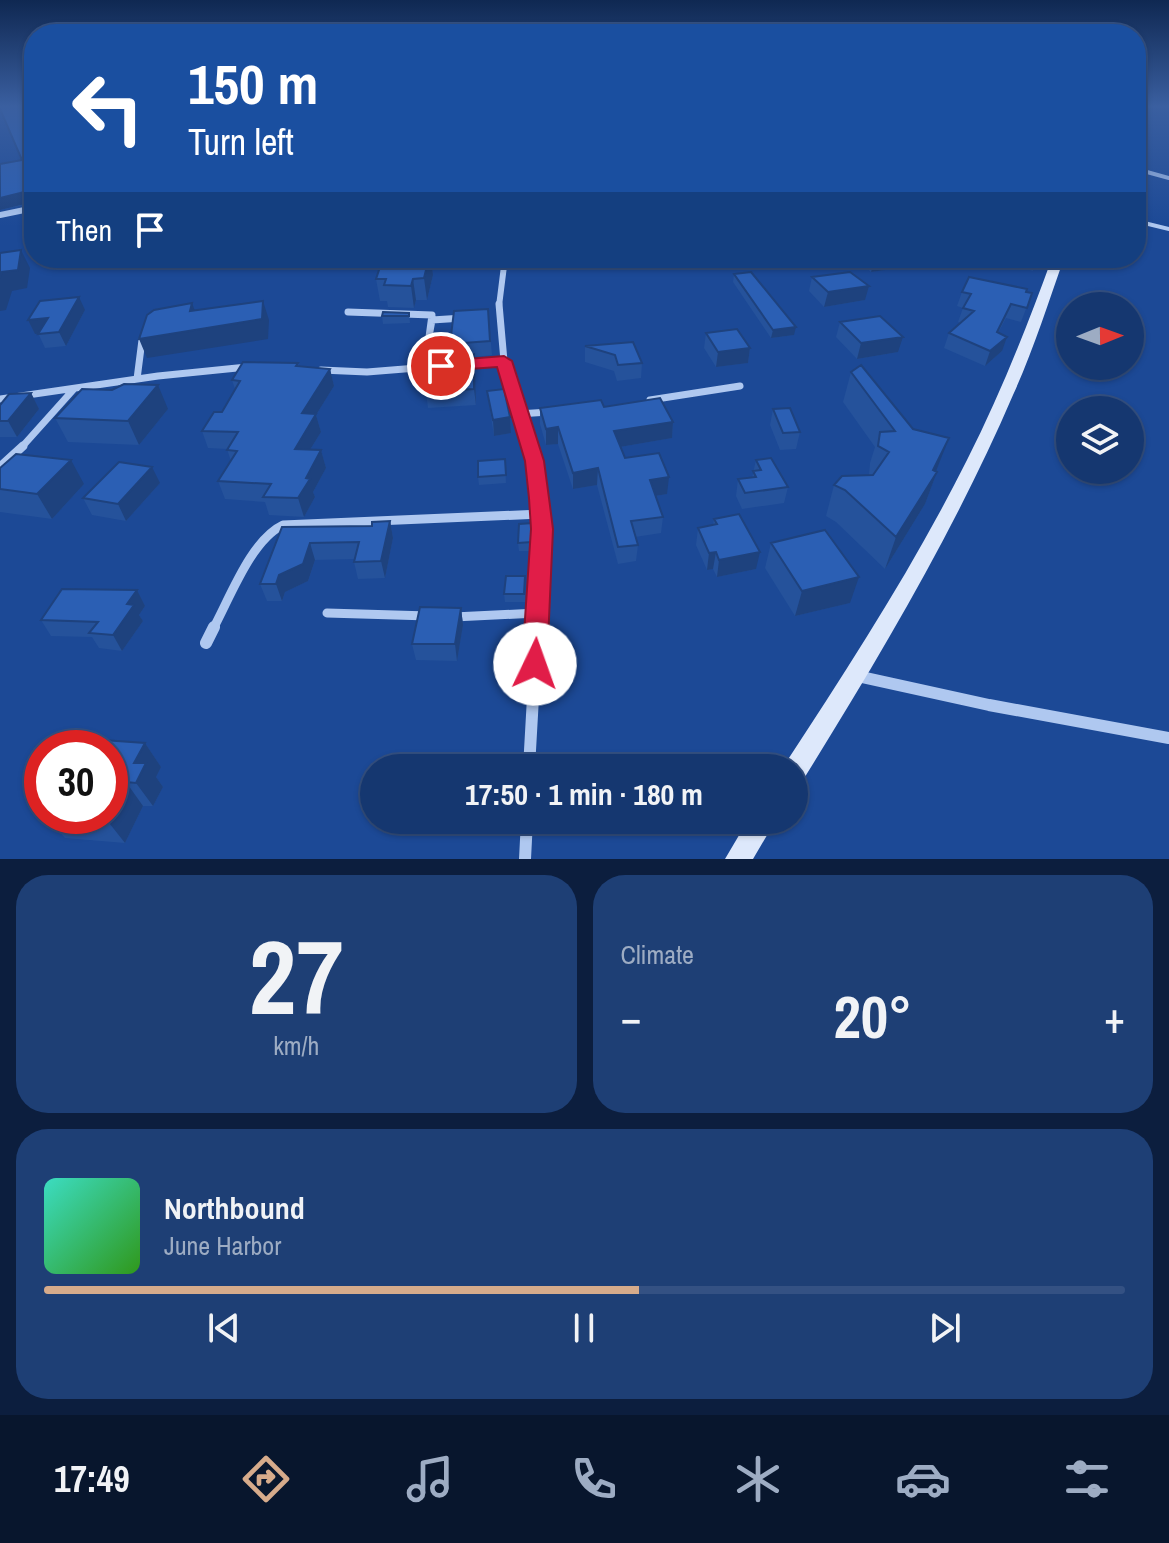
<!DOCTYPE html>
<meta charset="utf-8">
<style>
:root{--surface:#153770;--page:#1e3f75;--text:#f1f3f6;--muted:#9dacc3;--line:#345183;--accent:#d6ab8b}
body{margin:0;font-family:"Archivo Narrow",sans-serif;background:var(--page);color:var(--text);height:100vh;display:flex;flex-direction:column;font-size:30px;white-space:nowrap}
*{box-sizing:border-box;margin:0}
p{font-size:26px;color:var(--muted)}
.icon{flex:none;width:44px;height:44px;fill:none;stroke:currentColor;stroke-width:2;stroke-linecap:round;stroke-linejoin:round}
.map{position:relative;height:859px;overflow:hidden}
.details{display:flex;flex-direction:column;gap:16px;padding:16px;background:#0c1e3e;flex:1}
.details>*{flex:none}
.top-card{position:absolute;left:24px;top:24px;width:1122px;height:244px;border-radius:32px;box-shadow:0 2px 6px #0004,0 0 0 2px var(--line);background:#1a4fa0;color:#fff;overflow:hidden}
.needle{width:52px;rotate:89deg}
.fabs{position:absolute;left:1056px;top:292px;display:grid;gap:16px}
.fabs a{display:grid;place-items:center;width:88px;height:88px;border-radius:50%;background:var(--surface);box-shadow:0 2px 6px #0004,0 0 0 2px var(--line);font-size:40px}
.speed{position:absolute;left:24px;top:730px;display:flex;gap:16px;font-size:40px;font-weight:700;text-align:center}
.speed>*{display:grid;place-content:center;width:104px;height:104px;border-radius:50%;background:var(--surface);box-shadow:0 2px 6px #0004,0 0 0 2px var(--line);line-height:1}
.speed .limit{border:12px solid #d22;background:#fff;color:#111}
.pin{position:absolute;display:grid;place-items:center;width:68px;height:68px;color:#fff;margin:-34px;border:4px solid #fff;border-radius:50%;box-shadow:0 2px 8px #0007}
.me{position:absolute;width:88px;margin:-44px;rotate:3deg;stroke-linejoin:round;filter:drop-shadow(0 0 6px #0008)}
.turn{display:flex;align-items:center;gap:28px;height:168px;padding:0 32px;font-size:36px}
.turn .icon{width:104px;height:104px;stroke-width:2.5}
.turn b{display:block;font-size:56px;line-height:68px}
.then{display:flex;align-items:center;height:76px;padding:0 32px;background:#0003;gap:16px;font-size:30px}
.big{font-size:60px;font-weight:700;line-height:1.1}
.details .card{flex:1;display:flex;flex-direction:column;justify-content:center;gap:12px;min-width:0;padding:0 28px;border-radius:32px;background:var(--page)}
.details .dial{align-items:center;gap:0}
.dial b{font-size:104px;line-height:1}
.song{display:flex;align-items:center;gap:24px}
.cover{width:96px;height:96px;border-radius:12px;background:linear-gradient(135deg,hsl(170 70% 55%),hsl(110 70% 35%))}
.played{height:8px;border-radius:4px;background:linear-gradient(90deg,var(--accent) 55%,var(--line) 55%)}
.keys{display:flex;justify-content:space-around;direction:ltr}
.heat{display:flex;justify-content:space-between;align-items:center;font-size:44px;direction:ltr}
.details .tiles{flex:1;display:grid;gap:16px;grid-template-columns:1fr 1fr}
.card:last-child{grid-column:span 2}
.trip{position:absolute;left:360px;top:754px;width:448px;height:80px;border-radius:40px;background:var(--surface);box-shadow:0 2px 6px #0004,0 0 0 2px var(--line);font-weight:700;line-height:80px;text-align:center}
.tab-bar{display:flex;height:128px;justify-content:space-around;align-items:center;background:#08162d;color:var(--muted)}
.tab-bar .icon{width:56px;height:56px}
.tab-bar .selected{color:var(--accent)}
.tab-bar b{font-size:36px;color:var(--text)}
.map>svg:first-child{display:block}
.lines{fill:none;stroke-linecap:round;stroke-linejoin:round}
.lane{stroke:#afc8f0;stroke-width:4}
.street-far4{stroke:#afc8f0;stroke-width:4}
.street-far3{stroke:#afc8f0;stroke-width:6}
.street-far2{stroke:#afc8f0;stroke-width:7}
.street-far1{stroke:#afc8f0;stroke-width:9}
.street{stroke:#afc8f0;stroke-width:12}
.secondary{fill:#dde8fb;fill-rule:evenodd}
.wall{fill:#25529b}
.shaded-wall{fill:#1e427e}
.building{fill:#2b5fb4;stroke:#1e427e;stroke-width:2}
.route{fill:#e11d48;stroke:#92132f;stroke-width:2}
</style>
<div class="map">
<svg width="1169" height="859" viewBox="0 0 1169 859">
<rect width="100%" height="100%" fill="#1c4996"/>
<g class="lines">
<path class="lane" d="M1136,221L1169,229"/>
<path class="street-far4" d="M1136,169L1169,178"/>
<path class="street-far3" d="M0,215L34,208
M499,306L505,258"/>
<path class="street-far2" d="M499,304L504,361L530,448
M348,312L432,315L429,337L432,320L463,318
M321,370L367,372L504,361
M137,379L142,340
M0,399L158,376L247,367
M650,400L740,386
M518,414L549,412
M21,448L73,390"/>
<path class="street-far1" d="M530,446L542,529L537,629
M0,467L23,446
M327,613L429,616
M454,617L537,613
M213,629C230,598 251,540 283,525L541,514"/>
<path class="street" d="M206,643L214,627
M857,676L989,705L1169,738
M529,768L537,627
M525,859L527,820"/>
<path class="secondary" d="M1052,258H1064C1048,304 1033,351 1013,395C955,530 880,656 803,780L794,784V768H783L785,764C850,665 914,566 967,460C1000,395 1027,327 1052,258Z
M748,820H776L753,859H725Z"/>
</g>
<path class="wall" d="M34,106V203L0,210L22,160Z
M395,258H431L433,275L427,300H416L414,308L388,307L387,301H380L376,279L393,264Z
M855,258H895L892,269L871,272Z
M995,258H1042L1033,271Z
M734,274L794,335L771,338L733,282Z
M812,277L865,300L824,307L809,291Z
M962,292H1026L1032,293L1021,322L1006,318L998,333L1002,351L985,366L944,348L949,333L960,323L958,322L963,308L957,306Z
M488,309L492,355L474,357L476,405L428,408L426,392L447,370L451,356L450,344Z
M85,310L66,346L45,348L38,333L35,334L28,320Z
M409,313L410,323L383,324L382,316Z
M840,322L898,352L857,359L836,337Z
M706,333L750,348L748,363L716,367L704,348Z
M585,346L642,363L641,378L617,381L614,371L585,362Z
M298,363L299,366L330,369L334,386L316,415L321,432L310,450H321L326,468L313,492L315,497L304,517L269,515L265,502L225,499L218,481L231,461L227,449L208,448L202,431L222,412L235,389L232,380Z
M851,372L937,472L925,504L885,569L836,522L826,516L834,485L869,475L870,463L875,447L843,402Z
M487,391L510,417L511,433L494,436Z
M31,393L39,409L17,437H0V405Z
M604,407L673,422L672,438L620,447L625,458L667,494L656,496L663,517L661,533L635,537L638,545L636,561L618,564L597,485L573,489L558,444L546,445L540,424V408Z
M168,409L139,445L68,442L55,418Z
M773,409L800,432L796,449L780,450L770,425Z
M505,459L506,483L479,485L478,477Z
M756,460L788,487L784,503L742,509L736,496L738,479L752,478Z
M0,468L84,484L52,519L0,512Z
M160,483L126,521L92,515L83,498Z
M714,519L756,569L717,577L713,569L707,570L696,545L698,528L713,525Z
M390,521L393,538L385,578L358,579L354,562V559L315,560L308,581L285,592L282,601H267L260,584L282,527L372,526Z
M533,523V551H519L518,543Z
M771,543L850,603L795,616L765,568Z
M525,576V602H505L504,594Z
M137,590L145,606L139,615L143,621L122,651L99,648L92,637L51,636L41,620Z
M461,608L463,625L457,661L416,660L412,644Z
M145,743L161,767L156,777L163,787L153,806H143L125,843L65,838L45,816H110Z"/>
<path class="shaded-wall" d="M28,191L33,202L0,210V198Z
M21,250L30,268L27,288L12,291L6,310L0,311V278L2,272Z
M429,258H431L433,275L427,300L424,278Z
M880,258H895L892,269L871,272L875,259Z
M1038,258H1042L1033,271Z
M413,279L416,300L414,308L411,286Z
M869,286L865,300L824,307L828,292Z
M79,297L85,310L66,346L59,332Z
M263,301L269,320L268,339L147,358L139,339L190,311L192,303L199,322Z
M48,318L55,332L35,334L28,320Z
M796,327L794,335L771,338L773,330Z
M903,337L898,352L857,359L861,343Z
M1007,337L1002,351L985,366L990,351Z
M750,348L748,363L716,367L718,352Z
M474,354L475,370L476,405L474,389Z
M330,369L334,386L316,415L321,432L300,466L295,449L302,413Z
M158,385L168,409L139,445L128,421Z
M31,393L39,409L17,437L8,421Z
M510,417L511,433L494,436L493,420Z
M673,422L672,438L614,448V431Z
M558,427V444L546,445V429Z
M949,438L933,479L937,472L925,504L885,569L896,537Z
M321,450L326,468L313,492L315,497L304,517L298,498L306,478Z
M71,460L84,484L52,519L37,494Z
M152,467L160,483L126,521L118,504Z
M598,468L597,485L573,489V473Z
M669,477L667,494L649,497L650,480Z
M390,521L393,538L385,578L381,561Z
M310,543L315,560L308,581L285,592L282,601L276,584L279,575Z
M716,552L713,569L707,570L709,553Z
M760,552L756,569L717,577L719,560Z
M859,577L850,603L795,616L802,591Z
M137,590L145,606L139,615L143,621L122,651L113,635L127,604Z
M461,608L463,625L457,661L455,644Z
M145,743L161,767L156,777L163,787L153,806L136,783L134,763Z
M126,782L143,806L125,843L106,819L108,816H110V812Z"/>
<path class="building" d="M0,106H34V194L28,191L0,198V164L22,160L0,109Z
M21,250L18,270L2,272L0,278V253Z
M395,258H429L424,278L413,279L411,286L384,285L386,279H376L381,264H393Z
M751,272L796,327L773,330L734,274Z
M850,272L869,286L828,292L812,277Z
M969,277L1027,289L1026,292L1032,293L1027,308L1011,304L997,332L1007,337L990,351L949,333L974,311L963,308L971,294L962,292Z
M79,297L59,332L38,334L48,318L28,320L40,301Z
M263,301L262,319L139,339L147,315L154,310L192,303L190,311Z
M488,309L490,341L450,344L454,311Z
M383,312L409,313V316H382Z
M880,316L903,337L861,343L840,322Z
M737,329L750,348L718,352L706,333Z
M633,342L642,363L618,365L615,355L585,346Z
M474,354V389L426,392L427,371L447,370L448,356Z
M243,362L298,363L296,366L330,369L302,413L316,414L295,449L321,450L306,478L310,479L298,498L263,497L271,484L218,481L237,451L227,450L238,432L202,431L214,412H222L240,381L232,380Z
M861,365L913,429L949,438L933,470L937,472L896,537L845,490L834,485L842,476L873,475L889,452L878,446L880,432L895,431L851,372Z
M124,384L158,385L128,421L55,418L82,389L112,390Z
M504,389L510,417L493,420L487,391Z
M31,393L8,421H0V405L9,394Z
M660,398L673,422L614,431L625,458L659,453L669,477L650,480L663,517L631,521L638,545L618,547L598,468L573,473L558,427L546,429L540,408L601,400L604,407Z
M790,408L800,432L783,433L773,409Z
M16,454L71,460L37,494L0,489V468Z
M771,458L788,487L745,493L738,479L756,477L753,471L761,470L756,460Z
M505,459L506,475L478,477V461Z
M119,462L152,467L118,504L83,498Z
M739,514L760,552L719,560L716,552L709,553L698,528L717,524L714,519Z
M390,521L381,561L354,562L359,542L310,543L303,564L279,575L276,584H260L282,527L372,526V522Z
M533,523L532,542L518,543L519,524Z
M825,530L859,577L802,591L771,543Z
M506,576H525L524,594H504Z
M62,589L137,590L127,604L134,605L113,635L89,633L98,622L41,620Z
M420,607L461,608L455,644H412Z
M89,739L145,743L134,763H146L136,783L126,782L110,812V748H83Z
M63,816H108L106,819Z"/>
<linearGradient id="sky" x2="0" y2="1"><stop stop-color="#0f2852"/><stop offset="0.47" stop-color="#3a5fa0"/><stop offset="1" stop-color="#3a5fa0" stop-opacity="0"/></linearGradient>
<rect width="1169" height="226" fill="url(#sky)"/>
<path class="route" d="M504,356L512,361L544,461L549,498L553,529L547,664L543,671L535,674L526,671L522,664L531,529L529,498L525,461L497,367L441,371L433,366L441,361Z"/>
</svg>
<div class="fabs">
<a><svg class="needle" viewBox="-14 -14 28 28"><path d="M0-13l5 13h-10z" fill="#e53935"/><path d="M0 13l5-13h-10z" fill="#9dacc3"/></svg></a>
<a><svg class="icon" aria-label="layers" viewBox="0 0 24 24"><path d="M12 4l9 5-9 5-9-5zM3 14l9 5 9-5"/></svg></a>
</div>
<div class="speed"><div class="limit">30</div></div>
<div class="pin" style="left:441px;top:366px;background:#d93025"><svg class="icon" aria-label="arrive" viewBox="0 0 24 24"><path d="M6 21V4h12l-3 4 3 4H6"/></svg></div>
<svg class="me" style="left:535px;top:664px" viewBox="-20 -20 40 40"><circle r="19" fill="#fff"/><path d="M0-13L10 11 0 6-10 11z" fill="#e11d48"/></svg>
<div class="trip">17:50 · 1 min · 180 m</div>
<div class="top-card">
<div class="turn"><svg class="icon" aria-label="left" viewBox="0 0 24 24"><path d="M17 20v-9H6M10 6l-5 5 5 5"/></svg><div><b>150 m</b>Turn left</div></div>
<div class="then">Then<svg class="icon" aria-label="arrive" viewBox="0 0 24 24"><path d="M6 21V4h12l-3 4 3 4H6"/></svg></div>
</div>
</div>
<section class="details">
<div class="tiles">
<div class="card dial"><b>27</b><p>km/h</p></div>
<div class="card"><p>Climate</p>
<div class="heat"><a>−</a><b class="big">20°</b><a>+</a></div>
</div>
<div class="card">
<div class="song"><i class="cover"></i><div><b>Northbound</b><p>June Harbor</p></div></div>
<div class="played"></div>
<div class="keys"><svg class="icon" aria-label="previous" viewBox="0 0 24 24"><path d="M18 5L8 12l10 7zM5 5v14"/></svg><svg class="icon" aria-label="pause" viewBox="0 0 24 24"><path d="M8 5v14M16 5v14"/></svg><svg class="icon" aria-label="next" viewBox="0 0 24 24"><path d="M6 5l10 7-10 7zM19 5v14"/></svg></div>
</div>
</div>
</section>
<nav class="tab-bar">
<b>17:49</b>
<svg class="icon selected" aria-label="directions" viewBox="0 0 24 24"><path d="M12 3l9 9-9 9-9-9zM9 14v-3h6M13 9l2 2-2 2"/></svg>
<svg class="icon" aria-label="music" viewBox="0 0 24 24"><path d="M9 18V5l10-2v13"/><circle cx="6" cy="18" r="3"/><circle cx="16" cy="16" r="3"/></svg>
<svg class="icon" aria-label="phone" viewBox="0 0 24 24"><path d="M5 4h4l2 5-3 2q2 4 5 5l2-3 5 2v4C11 20 4 13 5 4z"/></svg>
<svg class="icon" aria-label="climate" viewBox="0 0 24 24"><path d="M12 3v18M4 7l16 10M4 17L20 7"/></svg>
<svg class="icon" aria-label="car" viewBox="0 0 24 24"><path d="M5 17H2v-5l4-1 3-4h7l3 4 3 1v5h-3M9 17h6M6 11h13"/><circle cx="7" cy="17" r="2"/><circle cx="17" cy="17" r="2"/></svg>
<svg class="icon" aria-label="filters" viewBox="0 0 24 24"><path d="M4 7h16M4 17h16"/><circle cx="9" cy="7" r="2"/><circle cx="15" cy="17" r="2"/></svg>
</nav>
